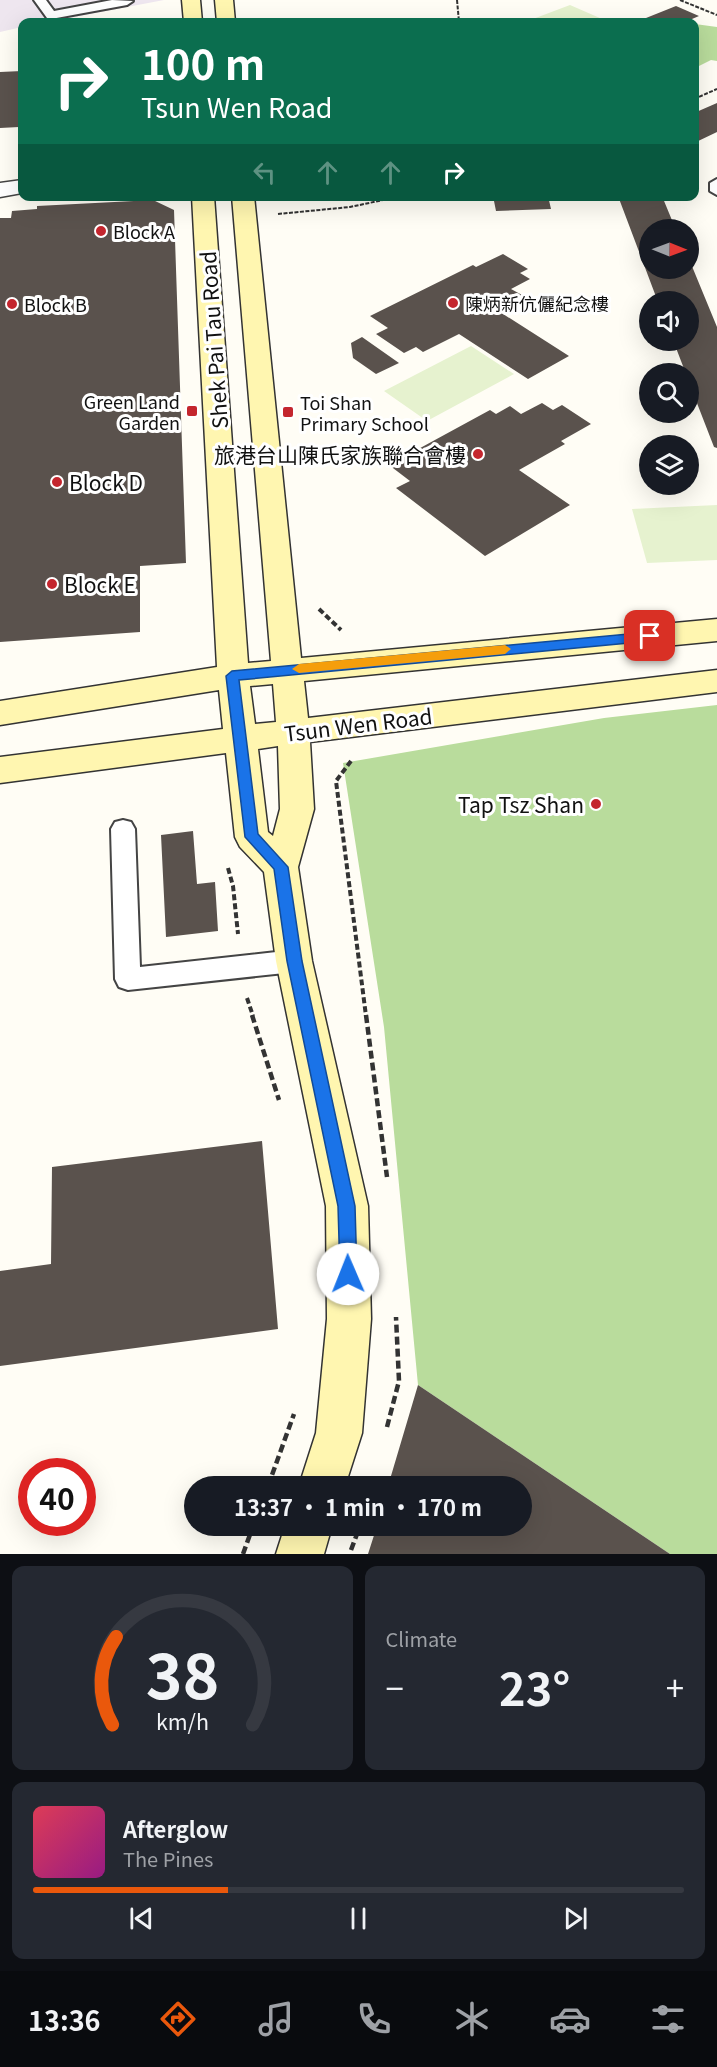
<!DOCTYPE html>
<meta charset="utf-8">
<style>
:root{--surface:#171b24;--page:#242831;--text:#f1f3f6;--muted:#9ea1a6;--line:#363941;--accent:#ea580c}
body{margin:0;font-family:Georgia,"Noto Sans TC",serif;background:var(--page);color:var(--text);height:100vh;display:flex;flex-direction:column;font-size:22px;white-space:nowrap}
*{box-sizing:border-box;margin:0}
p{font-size:20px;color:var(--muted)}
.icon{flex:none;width:33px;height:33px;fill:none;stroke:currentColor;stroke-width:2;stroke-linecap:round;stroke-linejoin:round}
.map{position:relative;height:1554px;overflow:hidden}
.drawer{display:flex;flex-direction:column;gap:12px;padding:12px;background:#0d0f14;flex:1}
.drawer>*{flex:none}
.top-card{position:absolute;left:18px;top:18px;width:681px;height:183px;border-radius:12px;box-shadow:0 6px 24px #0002;background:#0b6e4f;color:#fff;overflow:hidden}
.needle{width:39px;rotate:91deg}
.controls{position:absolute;left:639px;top:219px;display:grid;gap:12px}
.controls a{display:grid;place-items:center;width:60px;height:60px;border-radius:50%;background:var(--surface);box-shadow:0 6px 24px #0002;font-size:30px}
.speed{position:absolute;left:18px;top:1458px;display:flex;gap:12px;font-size:30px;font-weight:700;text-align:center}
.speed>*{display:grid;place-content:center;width:78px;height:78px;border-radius:50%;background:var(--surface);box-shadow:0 6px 24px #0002;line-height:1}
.speed .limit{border:9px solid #d22;background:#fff;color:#111}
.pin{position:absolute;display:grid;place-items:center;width:51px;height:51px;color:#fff;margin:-26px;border-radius:12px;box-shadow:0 3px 9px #0006}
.me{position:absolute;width:66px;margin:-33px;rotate:359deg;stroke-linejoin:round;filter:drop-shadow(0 0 4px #0008)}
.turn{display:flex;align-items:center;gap:21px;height:126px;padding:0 24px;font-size:27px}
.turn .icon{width:78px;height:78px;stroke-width:2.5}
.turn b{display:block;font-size:42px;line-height:51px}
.lanes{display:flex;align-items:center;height:57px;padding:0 24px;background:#0003;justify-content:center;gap:30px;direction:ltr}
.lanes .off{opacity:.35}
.big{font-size:45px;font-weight:700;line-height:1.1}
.drawer .tile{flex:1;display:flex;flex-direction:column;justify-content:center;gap:9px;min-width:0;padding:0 21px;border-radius:12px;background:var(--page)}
.drawer .dial{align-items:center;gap:0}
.dial svg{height:156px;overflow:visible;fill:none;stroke:var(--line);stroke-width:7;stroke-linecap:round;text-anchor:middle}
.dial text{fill:var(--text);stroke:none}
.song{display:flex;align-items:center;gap:18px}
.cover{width:72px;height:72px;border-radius:9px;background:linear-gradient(135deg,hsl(350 70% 55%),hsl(310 70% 35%))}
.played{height:6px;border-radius:3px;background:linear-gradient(90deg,var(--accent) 30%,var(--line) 30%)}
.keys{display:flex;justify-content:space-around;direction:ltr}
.heat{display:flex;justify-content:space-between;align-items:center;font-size:33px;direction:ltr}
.drawer .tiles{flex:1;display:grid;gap:12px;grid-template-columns:1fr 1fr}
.tile:last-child{grid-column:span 2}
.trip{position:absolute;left:184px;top:1476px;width:348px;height:60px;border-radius:30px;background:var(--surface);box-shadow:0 6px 24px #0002;font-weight:700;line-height:60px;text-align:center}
.dock{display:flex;height:96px;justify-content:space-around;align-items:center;background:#090b0e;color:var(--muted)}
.dock .icon{width:42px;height:42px}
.dock .current{color:var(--accent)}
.dock b{font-size:27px;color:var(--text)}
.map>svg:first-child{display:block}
.industrial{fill:#eee6ef}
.forest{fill:#b9dc9c}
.pitch{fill:#e6f2cf}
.building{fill:#5a524d}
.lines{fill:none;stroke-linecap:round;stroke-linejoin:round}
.lane-casing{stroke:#444;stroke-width:4}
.street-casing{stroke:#444;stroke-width:3}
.secondary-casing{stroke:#333;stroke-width:3}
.path-far2{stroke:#333;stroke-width:2;stroke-dasharray:4 1.5;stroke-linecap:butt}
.path-far1{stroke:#333;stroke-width:4;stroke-dasharray:6 3;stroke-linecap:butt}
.path{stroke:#333;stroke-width:4.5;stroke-dasharray:8 4;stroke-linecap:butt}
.lane{fill:#fff;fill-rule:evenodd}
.street{fill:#fff;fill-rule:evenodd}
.secondary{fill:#fff6b0;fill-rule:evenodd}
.route{fill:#1a73e8;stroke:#114b97;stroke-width:1.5}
.slow{fill:#f59e0b}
.poi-dot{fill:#c4262e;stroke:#fff;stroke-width:2}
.labels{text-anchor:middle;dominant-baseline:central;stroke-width:6;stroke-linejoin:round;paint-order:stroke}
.far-poi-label{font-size:18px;fill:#111;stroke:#fff;text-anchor:start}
.street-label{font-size:21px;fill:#111;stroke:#fff}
.poi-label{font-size:21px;fill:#111;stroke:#fff;text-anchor:end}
</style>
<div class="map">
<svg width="717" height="1554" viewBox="0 0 717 1554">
<rect width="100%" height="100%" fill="#fffdf5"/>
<path class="industrial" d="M0,0H164L48,22H22V27L0,32Z"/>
<path class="forest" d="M695,24L717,27V61L711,60L695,68Z
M717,705V1554H670L418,1385L384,1027L343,763L604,718Z"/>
<path class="pitch" d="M570,5L609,22H525Z
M471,346L514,374L427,421L384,391Z
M717,505V560L647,563L632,509Z"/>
<path class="building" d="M676,6L699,16L685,22H636Z
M22,71V119H20L19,127L0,128V72Z
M717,103V132L694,143V113Z
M493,196H548L551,209L496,211Z
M618,196H662L676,230H650V268H688L689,259L717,327V448L714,447L688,380V374H686L673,340H688V302H658Z
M153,200L174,210L186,563L140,566V632L0,642V218H11L12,211L37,209V206Z
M503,254L528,269L520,273L530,279L511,289L522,295L508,302L514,305L500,312L569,356L528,379L459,334L423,352L416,347L404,353L376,334L388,328L370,316L473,265L476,267Z
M362,337L399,363L376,374L353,358L351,343Z
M542,403L553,410L562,405L591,424L561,441L565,444L519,470L570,505L485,556L396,488L410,481L389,465L490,410L496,414L510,406L521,414Z
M193,831L197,884L215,882L218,931L166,937L161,835Z
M262,1141L278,1329L0,1366V1271L51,1264L52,1167Z
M418,1385L670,1554H368L377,1526H522V1486H388Z"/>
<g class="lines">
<defs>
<path id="lane" d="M34,0H46L54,11L112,0L133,1L127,5L51,19L47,18Z
M717,179V195L710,191V183Z
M123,820L131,822L135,829L140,967L294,950L303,953L306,961L303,969L294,972L128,990L119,987L115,979L111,829L115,822Z"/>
<path id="street" d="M22,180V193L0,197V183Z"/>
<path id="secondary" d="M182,0H200L202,22H184Z
M215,0H233L235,22H217Z
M192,196H214L248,663L271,661L232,196H254L301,658L717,619V641L304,681L308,718L717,670V692L310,742L314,809L298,867L312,961L368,1206L371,1319L362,1433L345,1486H299L316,1433L327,1319L326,1206L276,961L264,872L240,847L235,837L226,753L0,783V757L223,729L219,690L0,725V701L217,667ZM273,684L276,722L255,724L250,686ZM278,746L280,809L273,836L268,832L258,749Z
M285,1526H332L324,1554H276Z"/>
</defs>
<use href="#lane" class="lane-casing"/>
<use href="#street" class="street-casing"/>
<use href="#secondary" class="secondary-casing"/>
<path class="path-far2" d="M457,0L459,22
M680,0L717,15
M694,99L717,89
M278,214L350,207L402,196"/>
<path class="path-far1" d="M319,609L341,630
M351,761L336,781L366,1016
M228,868L233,886L238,934
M247,998L253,1016"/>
<path class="path" d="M252,1015L279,1100
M366,1015L387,1177
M387,1427L399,1381L396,1317
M268,1486L294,1414
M351,1550L360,1526
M243,1554L253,1526"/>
<use href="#lane" class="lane"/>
<use href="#street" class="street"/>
<use href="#secondary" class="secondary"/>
</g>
<path class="route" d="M650,632L656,636L650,641L239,680L258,834L288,867L302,961L355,1206L357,1274L355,1280L348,1282L342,1280L340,1274L338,1206L287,961L274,869L245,837L226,676L232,671Z"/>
<path class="slow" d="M505,645L511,649L505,654L299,673L292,669L299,664Z"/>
<g class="poi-dot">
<circle cx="101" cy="231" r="6"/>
<circle cx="453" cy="303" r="6"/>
<circle cx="12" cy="304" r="6"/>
<rect x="186" y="405" width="12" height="12" rx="3"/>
<rect x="282" y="406" width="12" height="12" rx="3"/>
<circle cx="478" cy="454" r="6"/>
<circle cx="57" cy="482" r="6"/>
<circle cx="52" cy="584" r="6"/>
<circle cx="596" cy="804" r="6"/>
</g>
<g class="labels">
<g class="far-poi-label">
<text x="113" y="231">Block A</text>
<text x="465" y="303">陳炳新伉儷紀念樓</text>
<text x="24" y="304">Block B</text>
<text x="180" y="401" text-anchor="end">Green Land<tspan x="180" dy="21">Garden</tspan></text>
<text x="300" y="402">Toi Shan<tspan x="300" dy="21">Primary School</tspan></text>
</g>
<g class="street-label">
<text transform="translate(213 340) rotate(-94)">Shek Pai Tau Road</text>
<text transform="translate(358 724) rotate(-7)">Tsun Wen Road</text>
</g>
<g class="poi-label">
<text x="466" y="454">旅港台山陳氏家族聯合會樓</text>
<text x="69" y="482" text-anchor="start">Block D</text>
<text x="64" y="584" text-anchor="start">Block E</text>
<text x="584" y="804">Tap Tsz Shan</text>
</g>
</g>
</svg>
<div class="controls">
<a><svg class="needle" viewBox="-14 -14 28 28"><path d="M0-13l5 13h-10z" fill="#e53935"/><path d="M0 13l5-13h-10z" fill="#9ea1a6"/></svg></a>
<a><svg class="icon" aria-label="sound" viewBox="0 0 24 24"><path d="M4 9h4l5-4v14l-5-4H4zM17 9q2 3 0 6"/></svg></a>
<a><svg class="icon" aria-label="search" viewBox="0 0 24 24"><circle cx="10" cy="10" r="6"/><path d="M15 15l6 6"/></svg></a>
<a><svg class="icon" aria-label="layers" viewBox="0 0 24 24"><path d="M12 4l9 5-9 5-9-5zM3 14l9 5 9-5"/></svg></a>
</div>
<div class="speed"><div class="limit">40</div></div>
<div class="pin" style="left:650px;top:636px;background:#d93025"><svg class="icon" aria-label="arrive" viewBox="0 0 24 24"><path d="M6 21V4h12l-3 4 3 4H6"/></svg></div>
<svg class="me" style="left:348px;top:1274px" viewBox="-20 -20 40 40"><circle r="19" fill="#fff"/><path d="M0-13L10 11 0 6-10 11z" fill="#1a73e8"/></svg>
<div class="trip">13:37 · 1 min · 170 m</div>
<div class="top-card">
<div class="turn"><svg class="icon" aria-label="right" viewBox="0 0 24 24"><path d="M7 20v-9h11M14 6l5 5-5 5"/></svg><div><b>100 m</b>Tsun Wen Road</div></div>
<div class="lanes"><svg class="icon off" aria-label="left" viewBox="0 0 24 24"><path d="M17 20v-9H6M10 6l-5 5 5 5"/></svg><svg class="icon off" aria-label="ahead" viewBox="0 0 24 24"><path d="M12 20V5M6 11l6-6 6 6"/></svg><svg class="icon off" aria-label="ahead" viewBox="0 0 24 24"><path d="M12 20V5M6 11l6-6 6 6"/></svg><svg class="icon" aria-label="right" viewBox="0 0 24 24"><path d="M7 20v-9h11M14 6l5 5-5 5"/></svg></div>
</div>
</div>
<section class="drawer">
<div class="tiles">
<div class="tile dial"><svg viewBox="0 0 100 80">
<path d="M14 69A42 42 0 1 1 86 69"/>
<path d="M14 69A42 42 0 0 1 16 24" stroke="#ea580c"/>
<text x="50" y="56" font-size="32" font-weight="700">38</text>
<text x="50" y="72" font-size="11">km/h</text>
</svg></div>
<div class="tile"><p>Climate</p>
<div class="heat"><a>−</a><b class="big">23°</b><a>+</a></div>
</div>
<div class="tile">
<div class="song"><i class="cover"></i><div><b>Afterglow</b><p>The Pines</p></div></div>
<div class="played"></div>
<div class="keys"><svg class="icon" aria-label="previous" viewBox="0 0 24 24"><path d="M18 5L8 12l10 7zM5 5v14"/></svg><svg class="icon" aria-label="pause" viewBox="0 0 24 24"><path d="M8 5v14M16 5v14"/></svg><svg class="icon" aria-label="next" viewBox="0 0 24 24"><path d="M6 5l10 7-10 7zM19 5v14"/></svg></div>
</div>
</div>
</section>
<nav class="dock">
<b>13:36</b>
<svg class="icon current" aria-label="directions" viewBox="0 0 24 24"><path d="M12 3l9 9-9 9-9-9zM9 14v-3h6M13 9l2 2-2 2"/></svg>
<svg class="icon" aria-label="music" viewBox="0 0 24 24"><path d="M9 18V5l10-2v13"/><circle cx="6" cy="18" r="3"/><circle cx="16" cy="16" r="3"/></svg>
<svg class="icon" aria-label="phone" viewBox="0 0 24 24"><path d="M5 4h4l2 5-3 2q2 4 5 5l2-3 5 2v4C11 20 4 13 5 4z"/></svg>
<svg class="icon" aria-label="climate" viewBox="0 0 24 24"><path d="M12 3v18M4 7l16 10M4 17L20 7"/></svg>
<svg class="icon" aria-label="car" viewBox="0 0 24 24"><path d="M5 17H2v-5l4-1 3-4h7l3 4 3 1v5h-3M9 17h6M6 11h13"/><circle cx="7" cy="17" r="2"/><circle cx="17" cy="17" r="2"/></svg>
<svg class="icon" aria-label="filters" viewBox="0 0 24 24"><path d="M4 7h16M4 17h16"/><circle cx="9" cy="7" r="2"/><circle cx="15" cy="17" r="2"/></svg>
</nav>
